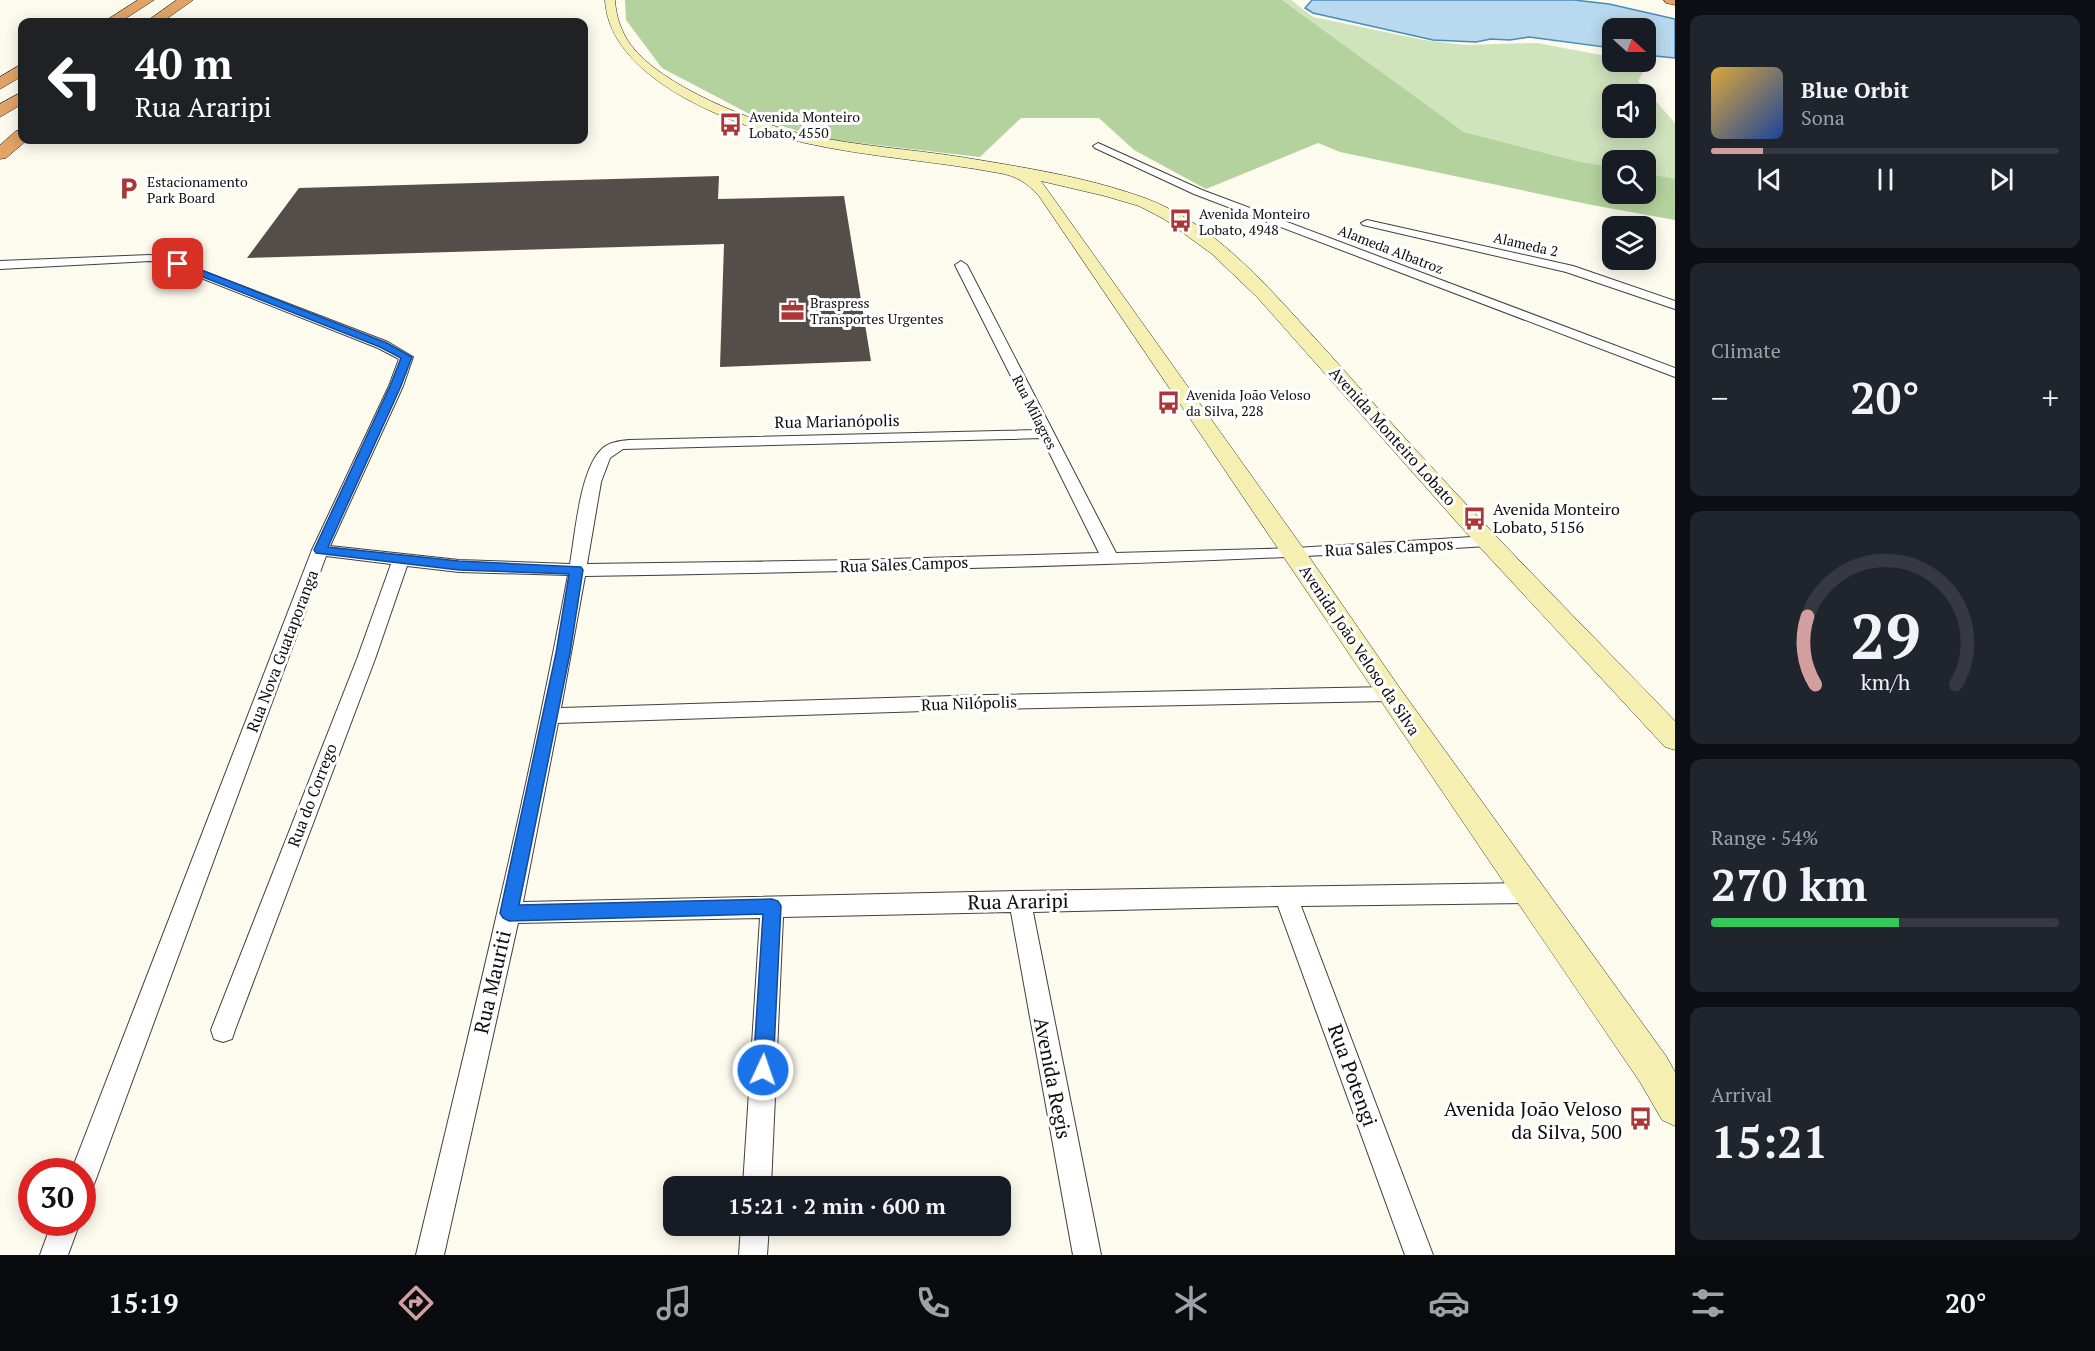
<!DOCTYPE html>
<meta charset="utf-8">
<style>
:root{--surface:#171b24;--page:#20242c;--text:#f1f3f6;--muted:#9ea1a6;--line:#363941;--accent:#d29ea0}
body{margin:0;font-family:"PT Serif",serif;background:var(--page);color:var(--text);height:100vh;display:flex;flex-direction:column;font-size:22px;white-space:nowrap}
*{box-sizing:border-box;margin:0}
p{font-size:20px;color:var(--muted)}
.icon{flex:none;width:33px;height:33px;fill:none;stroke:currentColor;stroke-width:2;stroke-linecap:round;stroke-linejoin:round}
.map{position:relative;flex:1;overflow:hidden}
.details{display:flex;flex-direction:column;gap:15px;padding:15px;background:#0d0f14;width:420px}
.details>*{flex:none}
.guide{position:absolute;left:18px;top:18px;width:570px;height:126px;border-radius:12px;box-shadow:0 3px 15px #0003;background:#202124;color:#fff;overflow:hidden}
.needle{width:39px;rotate:111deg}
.controls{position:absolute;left:1602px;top:18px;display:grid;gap:12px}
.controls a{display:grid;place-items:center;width:54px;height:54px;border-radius:12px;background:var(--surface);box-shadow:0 3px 15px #0003;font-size:30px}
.speed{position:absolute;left:18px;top:1158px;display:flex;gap:12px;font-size:30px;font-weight:700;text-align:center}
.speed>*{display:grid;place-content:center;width:78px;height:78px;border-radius:50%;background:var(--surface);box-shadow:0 3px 15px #0003;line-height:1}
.speed .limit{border:9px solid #d22;background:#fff;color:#111}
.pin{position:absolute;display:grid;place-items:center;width:51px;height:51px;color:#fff;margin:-26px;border-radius:12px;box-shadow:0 3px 9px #0006}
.me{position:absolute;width:66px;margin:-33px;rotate:3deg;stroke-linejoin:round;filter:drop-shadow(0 0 4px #0008)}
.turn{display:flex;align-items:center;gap:21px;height:126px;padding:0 18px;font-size:27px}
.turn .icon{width:78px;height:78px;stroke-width:2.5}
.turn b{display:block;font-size:42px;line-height:51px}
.big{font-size:45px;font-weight:800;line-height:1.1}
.details .card{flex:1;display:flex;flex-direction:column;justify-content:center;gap:9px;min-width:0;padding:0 21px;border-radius:12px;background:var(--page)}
.details .dial{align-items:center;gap:0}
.dial svg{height:156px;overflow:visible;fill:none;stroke:var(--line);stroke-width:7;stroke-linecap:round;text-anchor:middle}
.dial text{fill:var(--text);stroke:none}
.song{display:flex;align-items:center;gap:18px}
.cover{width:72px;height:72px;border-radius:9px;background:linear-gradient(135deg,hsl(40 70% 55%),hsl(220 70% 35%))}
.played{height:6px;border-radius:3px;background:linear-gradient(90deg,var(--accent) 15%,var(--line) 15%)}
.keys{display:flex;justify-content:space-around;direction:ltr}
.heat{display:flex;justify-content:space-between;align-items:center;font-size:33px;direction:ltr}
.charge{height:9px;border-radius:4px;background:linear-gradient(90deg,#34c759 54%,var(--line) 0)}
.trip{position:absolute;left:663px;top:1176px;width:348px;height:60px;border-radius:12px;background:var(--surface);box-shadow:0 3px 15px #0003;font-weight:800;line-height:60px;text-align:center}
.tab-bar{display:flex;height:96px;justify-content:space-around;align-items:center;background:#090b0e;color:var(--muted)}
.tab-bar .icon{width:42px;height:42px}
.tab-bar .current{color:var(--accent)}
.tab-bar b{font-size:27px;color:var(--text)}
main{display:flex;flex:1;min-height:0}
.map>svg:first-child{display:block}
.green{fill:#cfe3bc;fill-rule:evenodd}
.forest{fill:#b3d29d}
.water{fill:#b9d9ee;stroke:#498bbc;stroke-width:1.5}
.building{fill:#544e4a}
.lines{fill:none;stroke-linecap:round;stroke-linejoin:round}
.street-casing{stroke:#404040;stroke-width:2}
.secondary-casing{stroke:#2f2f2f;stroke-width:1}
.highway-casing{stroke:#1e1e1e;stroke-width:1}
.street{fill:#fff;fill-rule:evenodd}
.secondary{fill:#f5efb1;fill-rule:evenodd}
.highway{fill:#e2a367;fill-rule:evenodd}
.route{fill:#1a73e8;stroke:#114b97;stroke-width:1.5}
.labels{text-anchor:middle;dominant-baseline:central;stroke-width:6;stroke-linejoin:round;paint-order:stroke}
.far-poi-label{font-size:14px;fill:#0d0d0d;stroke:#fff;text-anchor:start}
.far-street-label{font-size:14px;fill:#0d0d0d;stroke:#fff}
.street-label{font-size:16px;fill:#0d0d0d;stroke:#fff}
.poi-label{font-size:16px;fill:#0d0d0d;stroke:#fff;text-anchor:start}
.near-street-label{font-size:20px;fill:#0d0d0d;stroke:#fff}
.near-poi-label{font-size:20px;fill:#0d0d0d;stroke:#fff;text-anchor:end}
</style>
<main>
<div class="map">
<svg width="1675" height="1255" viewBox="0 0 1675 1255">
<rect width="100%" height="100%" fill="#fdfaee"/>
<path class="green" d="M1282,0H1291L1313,17L1424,40L1465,45L1537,43L1612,57V62L1648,64L1638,81L1675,123V179L1646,173V160H1612V167L1581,162L1464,132ZM1612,94H1646V128H1612Z"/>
<path class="forest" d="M625,0H1282L1464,132L1581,162L1612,167V194H1646V173L1675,179V220L1592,205L1340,152L1318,143L1206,189L1134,150L1099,118H1021L980,157L825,139L761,120L662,68L626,20Z"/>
<path class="water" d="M1312,0H1574L1609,4L1675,19V58L1646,55V28H1612V48L1529,37L1510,40L1491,39L1476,42L1433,40L1313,13L1305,8Z"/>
<path class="building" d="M719,176L718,199L844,196L871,361L720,367L724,244L247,258L299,188Z"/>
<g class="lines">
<defs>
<path id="street" d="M1098,143L1202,190L1675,368V377L1194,194L1095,148L1093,146Z
M1367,220L1573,266L1675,301V309L1566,272L1363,225L1361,223Z
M150,255L169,258L388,342L413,357L403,386L330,546L459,560L570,564C575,536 580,467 603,448C610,442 620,441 629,440L1038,430L955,265L961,261L967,265L1116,553L1295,548L1488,536L1494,537L1496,541L1494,545L1488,546C1187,565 886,571 585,576L561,708L987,695L1389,687L1396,689L1399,694L1396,699L1389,701L987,709L558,723L523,902L1020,891L1527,883L1535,886L1538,893L1535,900L1527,903L1301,906L1433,1255H1405L1278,906L1033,912L1101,1255H1073L1011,912L783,917L771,1186H743L760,918L518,923L444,1255H416C470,1029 526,803 568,575L459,572L407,566L375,659L235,1030L232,1039L223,1042L214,1039L211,1030L357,659L391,564L326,556L96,1179L92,1189L82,1193V1172H71L312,550L389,386L399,359L378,348L163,263L150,261L0,269V261ZM1042,438L1099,553L857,560L587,564L601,482L610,458L623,449Z
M52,1222H80L68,1255H40Z
M741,1226H769L767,1255H739Z"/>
<path id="secondary" d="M605,0H615C616,16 621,31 630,44C660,86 757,124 807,135C858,146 910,149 961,157C1022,167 1087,177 1145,198C1218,225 1272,292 1324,348C1366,395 1408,442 1451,488C1524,567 1600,643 1675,721V750L1665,747L1462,528L1257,297L1212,254L1164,219L1139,206L1105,196L1041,181L1303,548L1399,687L1666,1056L1675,1072V1126L1662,1120L1640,1082C1438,787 1240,491 1039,196C1027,183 1017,176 999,173C935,161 868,157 805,143C737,127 609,81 605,0Z"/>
<path id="highway" d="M138,0H154L120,22H104Z
M177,0H193L162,22H146Z
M1664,0H1675V5L1666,3Z
M22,64V76L0,89V77Z
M22,92V104L0,117V104Z
M22,130V140H27L6,158L0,159V145L16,131Z"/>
</defs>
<use href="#street" class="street-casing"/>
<use href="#secondary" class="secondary-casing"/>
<use href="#highway" class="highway-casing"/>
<use href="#street" class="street"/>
<use href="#secondary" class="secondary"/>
<use href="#highway" class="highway"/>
</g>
<path class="route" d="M175,262H181L387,343L412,357L401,386L328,547L459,561L581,567L583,570L570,653L519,905L772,899L778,901L781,906L773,1070L770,1077L763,1080L756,1077L753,1070L763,914L509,921L503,918L500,913L556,653L569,574L459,570L316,553L314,550L390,386L401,358L380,347L175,266Z"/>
<defs>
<symbol id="bus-bare" viewBox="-9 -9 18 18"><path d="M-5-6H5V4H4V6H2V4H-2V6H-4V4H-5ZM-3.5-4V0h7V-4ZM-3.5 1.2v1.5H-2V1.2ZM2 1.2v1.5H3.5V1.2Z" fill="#ab3638" stroke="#fff" stroke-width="2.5" paint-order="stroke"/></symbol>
<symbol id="parking-bare" viewBox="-9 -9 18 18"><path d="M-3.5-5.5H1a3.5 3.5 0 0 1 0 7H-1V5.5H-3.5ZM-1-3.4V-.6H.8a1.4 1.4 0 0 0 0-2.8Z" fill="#ab3638" stroke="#fff" stroke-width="2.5" paint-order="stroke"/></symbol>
<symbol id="office-bare" viewBox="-9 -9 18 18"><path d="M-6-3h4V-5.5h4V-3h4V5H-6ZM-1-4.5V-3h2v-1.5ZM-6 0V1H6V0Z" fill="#ab3638" stroke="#fff" stroke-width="2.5" paint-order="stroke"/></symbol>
</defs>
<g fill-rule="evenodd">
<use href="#bus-bare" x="714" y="108" width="33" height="33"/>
<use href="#parking-bare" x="112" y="172" width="33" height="33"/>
<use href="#bus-bare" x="1164" y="204" width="33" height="33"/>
<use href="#office-bare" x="776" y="294" width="33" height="33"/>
<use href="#bus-bare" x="1152" y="386" width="33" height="33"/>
<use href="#bus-bare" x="1458" y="502" width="33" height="33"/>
<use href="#bus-bare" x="1624" y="1102" width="33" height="33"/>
</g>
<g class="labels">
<g class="far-poi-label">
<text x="749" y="116">Avenida Monteiro<tspan x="749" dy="16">Lobato, 4550</tspan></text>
<text x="147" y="181">Estacionamento<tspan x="147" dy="16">Park Board</tspan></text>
<text x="1199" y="213">Avenida Monteiro<tspan x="1199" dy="16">Lobato, 4948</tspan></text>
<text x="810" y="302">Braspress<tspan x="810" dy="16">Transportes Urgentes</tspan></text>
<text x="1186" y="394">Avenida João Veloso<tspan x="1186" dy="16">da Silva, 228</tspan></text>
</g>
<g class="far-street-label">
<text transform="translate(1526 244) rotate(13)">Alameda 2</text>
<text transform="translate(1391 249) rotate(21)">Alameda Albatroz</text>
<text transform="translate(1035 412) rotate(63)">Rua Milagres</text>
</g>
<g class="street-label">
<text transform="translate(837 421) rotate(-1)">Rua Marianópolis</text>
<text transform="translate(1393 436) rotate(48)">Avenida Monteiro Lobato</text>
<text transform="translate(1389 547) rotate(-3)">Rua Sales Campos</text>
<text transform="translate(904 564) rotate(-2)">Rua Sales Campos</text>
<text transform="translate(1360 650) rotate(56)">Avenida João Veloso da Silva</text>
<text transform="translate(282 651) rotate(-69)">Rua Nova Guataporanga</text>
<text transform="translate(969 703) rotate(-2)">Rua Nilópolis</text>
<text transform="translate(312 795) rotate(-69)">Rua do Corrego</text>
</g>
<g class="poi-label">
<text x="1493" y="509">Avenida Monteiro<tspan x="1493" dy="18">Lobato, 5156</tspan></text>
</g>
<g class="near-street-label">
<text transform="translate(1018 901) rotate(-1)">Rua Araripi</text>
<text transform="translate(492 982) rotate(-77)">Rua Mauriti</text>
<text transform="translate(1353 1075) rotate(70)">Rua Potengi</text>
<text transform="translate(1053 1078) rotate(79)">Avenida Regis</text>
</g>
<g class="near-poi-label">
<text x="1622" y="1108">Avenida João Veloso<tspan x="1622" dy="23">da Silva, 500</tspan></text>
</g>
</g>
</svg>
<div class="controls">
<a><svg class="needle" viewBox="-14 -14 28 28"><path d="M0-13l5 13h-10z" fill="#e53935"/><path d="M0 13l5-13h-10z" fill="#9ea1a6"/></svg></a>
<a><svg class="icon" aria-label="sound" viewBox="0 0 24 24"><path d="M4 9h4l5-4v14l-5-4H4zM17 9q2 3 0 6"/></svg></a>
<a><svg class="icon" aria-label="search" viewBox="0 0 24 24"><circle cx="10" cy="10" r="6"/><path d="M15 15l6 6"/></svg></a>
<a><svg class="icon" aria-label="layers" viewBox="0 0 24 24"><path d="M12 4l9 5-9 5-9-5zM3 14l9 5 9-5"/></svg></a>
</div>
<div class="speed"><div class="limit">30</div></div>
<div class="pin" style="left:178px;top:264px;background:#d93025"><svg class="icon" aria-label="arrive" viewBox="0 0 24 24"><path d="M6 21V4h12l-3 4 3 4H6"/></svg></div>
<svg class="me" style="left:763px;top:1070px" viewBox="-20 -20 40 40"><circle r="17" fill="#1a73e8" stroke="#fff" stroke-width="3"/><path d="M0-11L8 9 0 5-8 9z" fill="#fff"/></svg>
<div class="trip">15:21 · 2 min · 600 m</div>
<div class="guide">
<div class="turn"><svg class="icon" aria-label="left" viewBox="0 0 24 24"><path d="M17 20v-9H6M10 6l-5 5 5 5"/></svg><div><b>40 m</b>Rua Araripi</div></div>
</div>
</div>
<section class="details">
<div class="card">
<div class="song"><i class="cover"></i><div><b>Blue Orbit</b><p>Sona</p></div></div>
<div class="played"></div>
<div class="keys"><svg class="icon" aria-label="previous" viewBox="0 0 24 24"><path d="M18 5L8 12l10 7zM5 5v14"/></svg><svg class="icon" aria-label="pause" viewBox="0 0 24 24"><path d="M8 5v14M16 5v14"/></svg><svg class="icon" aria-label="next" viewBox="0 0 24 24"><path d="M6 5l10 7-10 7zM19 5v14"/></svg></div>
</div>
<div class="card"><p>Climate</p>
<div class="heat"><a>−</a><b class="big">20°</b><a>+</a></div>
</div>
<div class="card dial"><svg viewBox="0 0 100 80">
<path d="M14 69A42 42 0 1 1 86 69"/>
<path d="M14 69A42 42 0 0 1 10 34" stroke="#d29ea0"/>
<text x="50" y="56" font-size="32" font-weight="700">29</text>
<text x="50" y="72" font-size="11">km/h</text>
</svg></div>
<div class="card"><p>Range · 54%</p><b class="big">270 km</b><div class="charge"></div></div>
<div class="card"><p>Arrival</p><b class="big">15:21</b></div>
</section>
</main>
<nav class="tab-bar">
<b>15:19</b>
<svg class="icon current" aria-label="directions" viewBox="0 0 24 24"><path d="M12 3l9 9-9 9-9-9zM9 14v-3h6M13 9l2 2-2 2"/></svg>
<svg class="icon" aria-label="music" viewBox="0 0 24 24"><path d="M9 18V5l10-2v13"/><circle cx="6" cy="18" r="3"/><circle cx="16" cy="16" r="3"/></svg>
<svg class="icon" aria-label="phone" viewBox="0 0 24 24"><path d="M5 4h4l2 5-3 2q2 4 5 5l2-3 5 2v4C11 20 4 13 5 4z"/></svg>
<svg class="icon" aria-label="climate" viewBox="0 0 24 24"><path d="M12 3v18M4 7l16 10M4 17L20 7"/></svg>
<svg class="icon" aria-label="car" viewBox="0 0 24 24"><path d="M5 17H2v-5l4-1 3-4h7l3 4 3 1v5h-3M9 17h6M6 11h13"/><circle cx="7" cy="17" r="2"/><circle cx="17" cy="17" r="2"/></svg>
<svg class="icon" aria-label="filters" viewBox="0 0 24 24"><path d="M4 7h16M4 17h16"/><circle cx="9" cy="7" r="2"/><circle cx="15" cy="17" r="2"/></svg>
<b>20°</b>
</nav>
